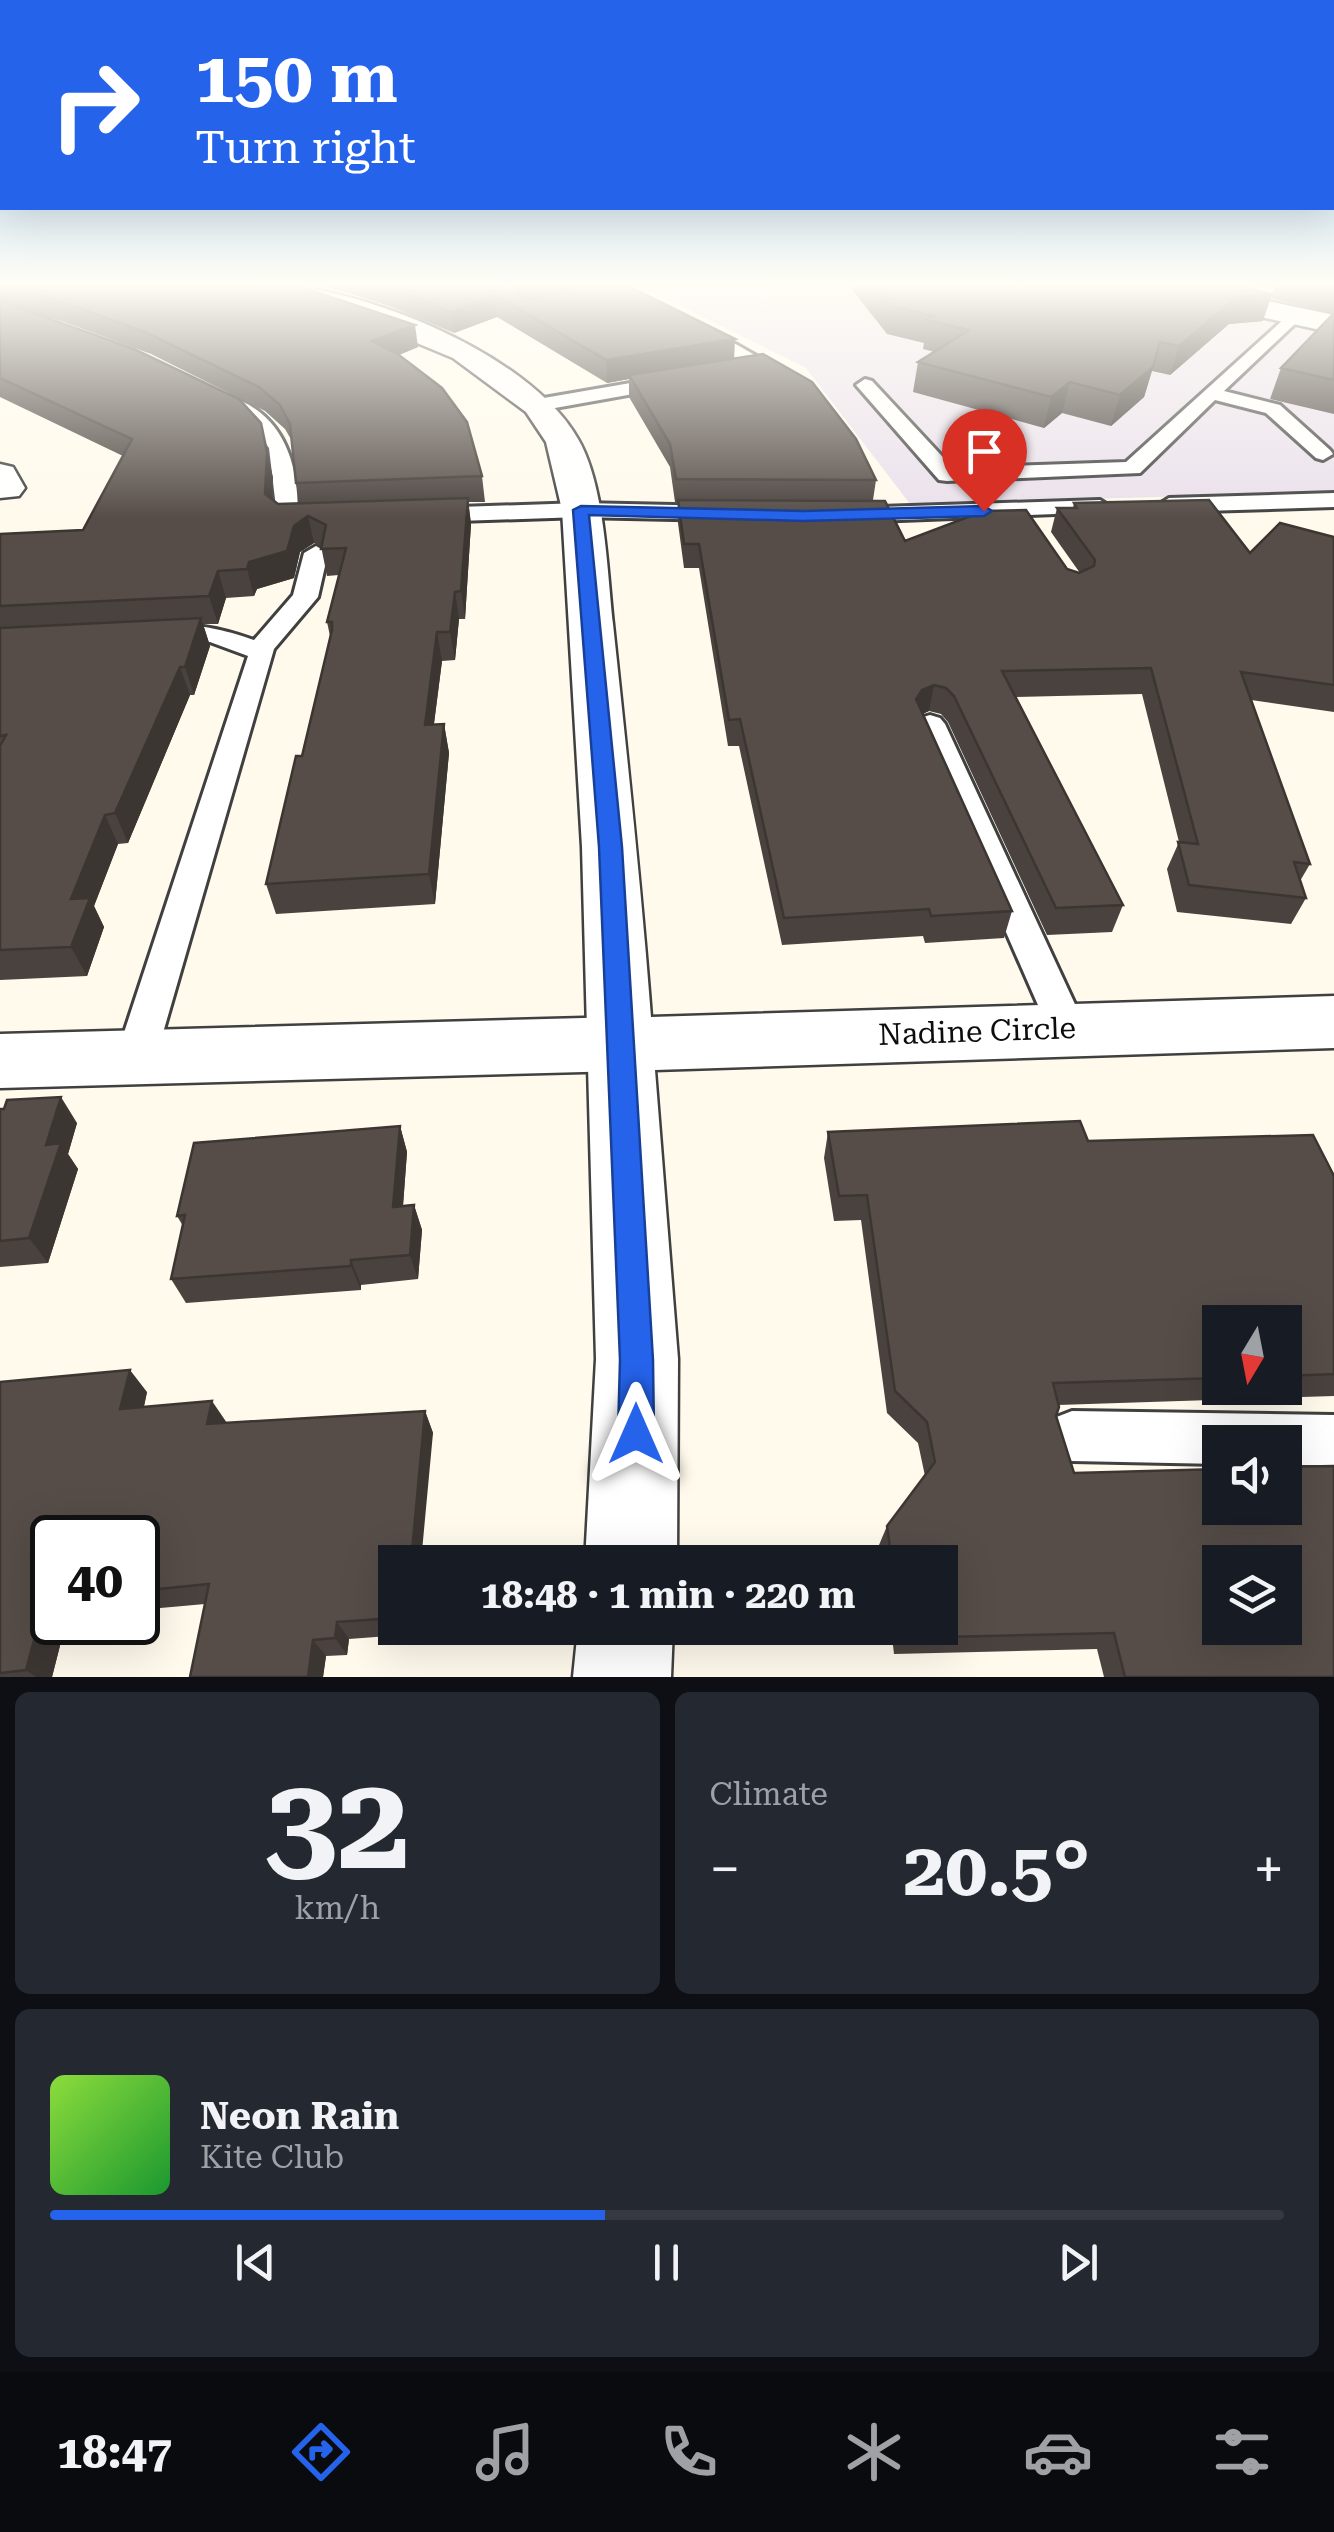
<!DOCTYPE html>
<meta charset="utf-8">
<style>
:root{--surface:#171b24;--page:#242831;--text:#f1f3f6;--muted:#9ea1a6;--line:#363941;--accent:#2563eb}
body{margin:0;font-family:"Roboto Serif",serif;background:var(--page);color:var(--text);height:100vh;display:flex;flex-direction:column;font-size:38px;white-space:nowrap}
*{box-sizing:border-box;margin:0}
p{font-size:32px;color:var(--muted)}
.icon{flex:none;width:55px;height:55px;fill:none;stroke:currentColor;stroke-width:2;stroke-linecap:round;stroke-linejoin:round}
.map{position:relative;height:1677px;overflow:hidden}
.sheet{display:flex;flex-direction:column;gap:15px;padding:15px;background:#0d0f14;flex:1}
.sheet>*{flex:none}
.top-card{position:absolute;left:0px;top:0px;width:1335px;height:210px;box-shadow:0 10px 40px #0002;background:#2563eb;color:#fff;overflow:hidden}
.needle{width:65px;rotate:190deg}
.buttons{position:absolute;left:1202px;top:1305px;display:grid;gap:20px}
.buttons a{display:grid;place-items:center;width:100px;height:100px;border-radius:0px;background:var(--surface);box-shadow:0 10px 40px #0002;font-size:50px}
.speed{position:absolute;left:30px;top:1515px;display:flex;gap:20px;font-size:50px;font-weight:700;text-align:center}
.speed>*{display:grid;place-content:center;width:130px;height:130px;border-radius:50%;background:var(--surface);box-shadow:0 10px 40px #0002;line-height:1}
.speed .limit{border:5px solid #111;border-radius:15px;background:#fff;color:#111}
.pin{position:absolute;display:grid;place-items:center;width:85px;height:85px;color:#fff;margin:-102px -42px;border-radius:50% 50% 50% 0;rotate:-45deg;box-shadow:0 0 10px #0007}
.pin .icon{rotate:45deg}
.me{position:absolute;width:110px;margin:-55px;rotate:0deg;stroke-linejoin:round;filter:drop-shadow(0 0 8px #0008)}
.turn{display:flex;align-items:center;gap:35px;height:210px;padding:0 30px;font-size:45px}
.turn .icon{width:130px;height:130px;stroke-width:2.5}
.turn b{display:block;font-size:70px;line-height:85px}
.big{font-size:75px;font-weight:700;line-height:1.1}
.sheet .tile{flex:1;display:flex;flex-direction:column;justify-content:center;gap:15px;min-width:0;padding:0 35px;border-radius:15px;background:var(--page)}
.sheet .dial{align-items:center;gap:0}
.dial b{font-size:130px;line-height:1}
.song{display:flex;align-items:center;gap:30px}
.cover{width:120px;height:120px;border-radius:15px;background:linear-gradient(135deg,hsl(90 70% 55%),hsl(130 70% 35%))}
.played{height:10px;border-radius:5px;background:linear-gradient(90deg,var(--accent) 45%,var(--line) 45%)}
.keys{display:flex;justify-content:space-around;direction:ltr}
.heat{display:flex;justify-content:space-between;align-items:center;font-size:55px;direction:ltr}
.sheet .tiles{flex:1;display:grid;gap:15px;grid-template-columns:1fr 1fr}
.tile:last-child{grid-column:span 2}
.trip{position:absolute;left:378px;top:1545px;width:580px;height:100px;border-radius:0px;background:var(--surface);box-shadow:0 10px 40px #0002;font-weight:700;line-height:100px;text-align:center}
.tab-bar{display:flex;height:160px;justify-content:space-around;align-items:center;background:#090b0e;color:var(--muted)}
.tab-bar .icon{width:70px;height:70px}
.tab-bar .active{color:var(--accent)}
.tab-bar b{font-size:45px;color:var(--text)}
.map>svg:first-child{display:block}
.industrial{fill:#eae0ec}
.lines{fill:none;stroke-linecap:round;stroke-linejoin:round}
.service-casing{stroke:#404040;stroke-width:6}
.minor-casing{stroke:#404040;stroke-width:5}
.tertiary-casing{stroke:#404040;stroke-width:5}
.service{fill:#fff;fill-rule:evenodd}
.minor{fill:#fff;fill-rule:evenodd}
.tertiary{fill:#fff;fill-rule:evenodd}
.wall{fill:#4a423e;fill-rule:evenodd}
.shaded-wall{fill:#3c3632}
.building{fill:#564d48;stroke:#3c3632;stroke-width:2.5;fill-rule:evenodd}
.route{fill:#2563eb;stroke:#184099;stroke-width:2.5}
.labels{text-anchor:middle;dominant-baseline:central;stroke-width:10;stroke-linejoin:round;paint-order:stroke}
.street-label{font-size:30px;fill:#0d0d0d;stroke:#fff}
</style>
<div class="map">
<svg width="1334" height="1677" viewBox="0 0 1334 1677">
<rect width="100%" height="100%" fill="#fffaec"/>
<path class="industrial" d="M622,283H1334V492L910,504L806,368L661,296Z"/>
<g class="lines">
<defs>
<path id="service" d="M1263,283H1281L1255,309H1243V303Z
M1293,311L1299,312V320L1224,391L1280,405L1330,450L1333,454L1323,460L1316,458L1266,413L1215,400L1140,473L947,481L939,480L856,385L865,379L872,381L953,468L1126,462Z
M697,322L767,362L770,366L767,370H755L691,331L688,327Z
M671,376L678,378V386L538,411L528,405L538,399Z
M225,395C282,411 298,460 298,513L323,514L326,519L323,524L278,525L269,448L254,428L218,405L215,401Z
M1334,493V507L1169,512L1158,505L1169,498Z
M1100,500L1111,507L1108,512L849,522L838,515L849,508Z
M581,503L720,506L731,513L720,520L581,517L429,522L418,515L429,508Z
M316,546L328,553L318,597L274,649L156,1057L150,1068L136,1073L122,1068L116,1057L248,656L210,642L164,644L151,636C171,614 229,631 254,640L293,595L304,553Z
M930,715L940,718L945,724L1086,1028L1081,1039L1067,1043L1053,1039L1048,1028L915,724L920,718Z
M1072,1411L1334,1415V1465H1285V1442H1220V1464L1072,1461L1054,1454L1047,1436L1054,1418Z"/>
<path id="minor" d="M1129,283H1182L1334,315V333L1142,291Z
M0,464L13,467L25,488L19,496L0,498Z
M621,1017L644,1025L654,1044L644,1063L621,1071L0,1088V1034Z"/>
<path id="tertiary" d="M256,283C354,283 528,351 578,439C605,485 607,571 613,624C627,755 641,885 651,1017L1334,996V1048L655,1070L678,1359L677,1562H585L596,1359L582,847L562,510L546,442L526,412L453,358L376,326L260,289Z
M578,1628H673L671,1677H573Z"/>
</defs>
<use href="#service" class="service-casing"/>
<use href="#minor" class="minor-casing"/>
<use href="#tertiary" class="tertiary-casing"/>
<use href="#service" class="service"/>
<use href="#minor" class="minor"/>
<use href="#tertiary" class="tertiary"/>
</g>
<path class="wall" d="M0,283L418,347L399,355L482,476L485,502H468L471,524L465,619H459L455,660L442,661L434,724H444L449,753L435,904L276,914L266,884L302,756L330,636L327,622L339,575L327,576L321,546L314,543L300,552L294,578L257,589L254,596L226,598L218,624H203L210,646L194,695H190L128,843L118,844L94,906L104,927L87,976L0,980V534L83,530L123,456L0,397ZM20,309L64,322L151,354L265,411L285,429L292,441L296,483L300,503L278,504L272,500L273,478L261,423Z
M302,283H588L734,358L876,480L873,500L905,541L1080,573L1051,532L1057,508H1073L1074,503L1250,553L1334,537V712L1251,700L1310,864L1300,881L1306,898L1291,924L1177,912L1167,869L1179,842L1142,694L1016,697L1123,905L1112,932L1047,935L948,722L941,714L929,711L923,714L1012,911L1004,938L925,943L923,936L782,945L739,746H728L699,568H684L678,523V502H675L670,467L629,397V379L607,383L497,317L454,333L389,306L342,291Z
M847,283H1258L1252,289L1263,321L1229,324L1170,375L1152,371L1144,397L1111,426L1062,413L1044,428L913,392L918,362L935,352L923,349L924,343L887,334Z
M1276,283H1334V414L1270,399L1281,368L1333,314L1271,298Z
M0,1109L77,1123L68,1154L78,1169L48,1263L0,1267Z
M400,1126L407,1152L403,1206L414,1205L422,1230L418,1279L361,1285V1290L186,1303L171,1279L183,1226L177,1216Z
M828,1132L1088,1141L1334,1176V1396L1058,1405L1056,1416L1074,1473L1334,1677H1104L1097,1649L894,1654L891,1628H940V1562H882L879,1545L887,1526L925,1476L918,1443L887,1413L861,1220L834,1221L824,1158ZM1220,1322H1285V1388H1220Z
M0,1382L147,1392L144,1407L227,1423L425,1411L433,1433L395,1562V1628H416L415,1634L349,1639L347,1655L326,1656L323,1677H190L205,1604L138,1610V1538H52V1622H66L52,1677H0Z"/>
<path class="shaded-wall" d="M535,283H588L520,310L516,293L518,288Z
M1272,294L1263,321L1229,324L1170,375L1179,346L1238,296Z
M495,295L497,317L454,333L451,312Z
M415,325L418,347L376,364L372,341Z
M735,339L734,361L629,375V379L607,383L606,360Z
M1153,367L1144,397L1111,426L1120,395Z
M1070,382L1062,413L1044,428L1051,397Z
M261,423L273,478L271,520L265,494Z
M468,498L471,524L465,619L461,591Z
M308,516L314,543L300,552L294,578L257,589L254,596L247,569L249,562L294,526Z
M218,571L226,598L218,624L209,596Z
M455,592L459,619L455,660L450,632Z
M201,618L210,646L194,695L185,667Z
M437,632L442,661L430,754L425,725Z
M180,667L190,695L128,843L115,813Z
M934,685L929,711L917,716L916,699L922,690Z
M444,724L449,753L435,904L429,874Z
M105,815L118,844L94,906L104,927L87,976L71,947V899Z
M61,1097L77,1123L68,1154L78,1169L48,1263L29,1238L46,1145Z
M400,1126L407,1152L401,1232L393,1207Z
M414,1205L422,1230L418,1279L410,1255Z
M351,1260L361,1285V1290L351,1266Z
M130,1370L147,1392L138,1431L120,1409Z
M212,1401L227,1423L207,1424Z
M425,1411L433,1433L421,1562H411Z
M45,1599L52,1605V1622H66L52,1677H36L26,1670Z
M337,1622L349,1639L347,1655L335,1638Z
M313,1640L326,1656L323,1677H308Z"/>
<path class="building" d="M0,283H289L415,325L372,341L399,355L442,388L467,422L482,476L296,483L290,424L280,405L259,387L145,332L57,300Z
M382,283H535L518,288L516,293L525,300L590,283H622L735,339L606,360L495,295L451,312Z
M872,283H1223L1272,294L1238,296L1179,346L1160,342L1153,367L1120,395L1070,382L1051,397L918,362L969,330L927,320L934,316L891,306Z
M0,301L134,349L239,399L261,423L267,452L265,494L278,504L468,498L461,591L455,592L450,632H437L425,725L444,724L429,874L266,884L296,756H302L332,630V622H327L346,548L321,549L326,525L308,516L294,526L287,551L249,562L247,569L218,571L209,596L0,606V534L83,530L132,439L0,378Z
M1334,313V380L1281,368Z
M763,354L812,382L856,439L876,480L676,479L670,444L629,375Z
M678,500L885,501L905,541L984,511L1026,510L1067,569L1079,573L1094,566L1095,560L1057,508H1077L1074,503L1209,500L1250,553L1280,523L1334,537V685L1241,672L1310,864L1294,862L1306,898L1189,885L1178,842L1198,844L1151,668L1002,671L1123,905L1056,908L954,696L946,688L934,685L922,690L916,699L1012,911L931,916L929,909L784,918L740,719L729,720L699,544H684Z
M201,618L185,667H180L115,813L105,815L71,899L90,898L71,947L0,950V746L6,735L0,736V628Z
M61,1097L46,1145L61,1143L29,1238L0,1241V1109H4L7,1100Z
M1080,1121L1088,1141L1313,1135L1334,1176V1374L1285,1376V1322H1220V1378L1053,1383L1059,1407L1056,1416L1074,1473L1220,1469V1508H1285V1467L1334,1466V1677H1125L1114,1633L903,1638L902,1628H940V1562H892L887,1526L935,1462L927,1422L895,1391L867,1195L839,1196L828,1132ZM1220,1562H1285V1628H1220Z
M400,1126L393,1207L414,1205L410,1255L351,1260V1266L171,1279L185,1215L177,1216L194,1143Z
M130,1370L120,1409L212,1401L207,1424L425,1411L411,1562H395V1618L337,1622L335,1638L313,1640L308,1677H190L209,1584L138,1591V1538H52V1599H45L26,1670L0,1673V1382Z"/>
<linearGradient id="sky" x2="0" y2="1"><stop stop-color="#90c6f0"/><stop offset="0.55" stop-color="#fffdf6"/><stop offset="1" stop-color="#fffdf6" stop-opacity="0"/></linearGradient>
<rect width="1334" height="518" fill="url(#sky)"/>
<path class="route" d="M581,506L803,511L984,506L992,511L984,516L803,521L589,515L622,847L653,1360L654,1434L648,1446L636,1451L624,1446L618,1434L620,1360L599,847L573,510Z"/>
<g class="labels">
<g class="street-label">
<text transform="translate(977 1031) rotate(-2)">Nadine Circle</text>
</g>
</g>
</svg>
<div class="buttons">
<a><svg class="needle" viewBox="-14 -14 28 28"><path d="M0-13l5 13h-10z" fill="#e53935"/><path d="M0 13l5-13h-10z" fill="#9ea1a6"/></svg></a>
<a><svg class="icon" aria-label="sound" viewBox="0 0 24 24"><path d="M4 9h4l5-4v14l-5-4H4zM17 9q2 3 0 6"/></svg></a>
<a><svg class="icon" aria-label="layers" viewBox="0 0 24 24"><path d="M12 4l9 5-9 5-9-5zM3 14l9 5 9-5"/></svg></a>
</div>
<div class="speed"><div class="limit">40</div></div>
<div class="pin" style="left:984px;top:511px;background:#d93025"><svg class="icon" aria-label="arrive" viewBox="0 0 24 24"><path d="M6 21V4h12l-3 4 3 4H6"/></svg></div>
<svg class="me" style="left:636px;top:1434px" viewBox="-20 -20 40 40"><path d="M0-17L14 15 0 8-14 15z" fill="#2563eb" stroke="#fff" stroke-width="4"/></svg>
<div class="trip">18:48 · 1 min · 220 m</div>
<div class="top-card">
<div class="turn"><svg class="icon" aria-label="right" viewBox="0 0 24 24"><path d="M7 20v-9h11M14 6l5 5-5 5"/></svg><div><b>150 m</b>Turn right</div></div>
</div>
</div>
<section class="sheet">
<div class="tiles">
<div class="tile dial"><b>32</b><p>km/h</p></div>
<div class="tile"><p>Climate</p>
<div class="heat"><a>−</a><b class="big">20.5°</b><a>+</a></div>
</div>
<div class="tile">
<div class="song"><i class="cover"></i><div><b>Neon Rain</b><p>Kite Club</p></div></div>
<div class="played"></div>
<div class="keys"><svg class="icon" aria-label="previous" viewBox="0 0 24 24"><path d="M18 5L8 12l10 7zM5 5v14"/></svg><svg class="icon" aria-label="pause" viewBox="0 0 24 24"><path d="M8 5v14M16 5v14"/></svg><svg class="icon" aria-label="next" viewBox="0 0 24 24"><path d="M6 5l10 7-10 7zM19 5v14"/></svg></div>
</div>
</div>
</section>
<nav class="tab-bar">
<b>18:47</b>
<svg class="icon active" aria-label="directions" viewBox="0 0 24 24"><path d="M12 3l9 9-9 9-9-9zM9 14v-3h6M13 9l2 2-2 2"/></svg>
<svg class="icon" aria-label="music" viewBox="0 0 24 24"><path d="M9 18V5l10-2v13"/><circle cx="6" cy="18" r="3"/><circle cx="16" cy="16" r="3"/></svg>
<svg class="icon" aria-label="phone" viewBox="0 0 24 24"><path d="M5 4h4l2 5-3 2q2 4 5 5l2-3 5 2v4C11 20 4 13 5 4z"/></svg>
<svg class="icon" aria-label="climate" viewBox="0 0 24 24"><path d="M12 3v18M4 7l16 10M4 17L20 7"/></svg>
<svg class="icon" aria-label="car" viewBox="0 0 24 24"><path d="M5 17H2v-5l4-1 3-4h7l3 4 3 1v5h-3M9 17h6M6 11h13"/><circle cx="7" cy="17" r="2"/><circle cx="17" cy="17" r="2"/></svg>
<svg class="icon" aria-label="filters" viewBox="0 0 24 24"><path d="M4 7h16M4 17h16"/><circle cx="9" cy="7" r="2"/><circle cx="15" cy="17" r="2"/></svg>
</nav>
